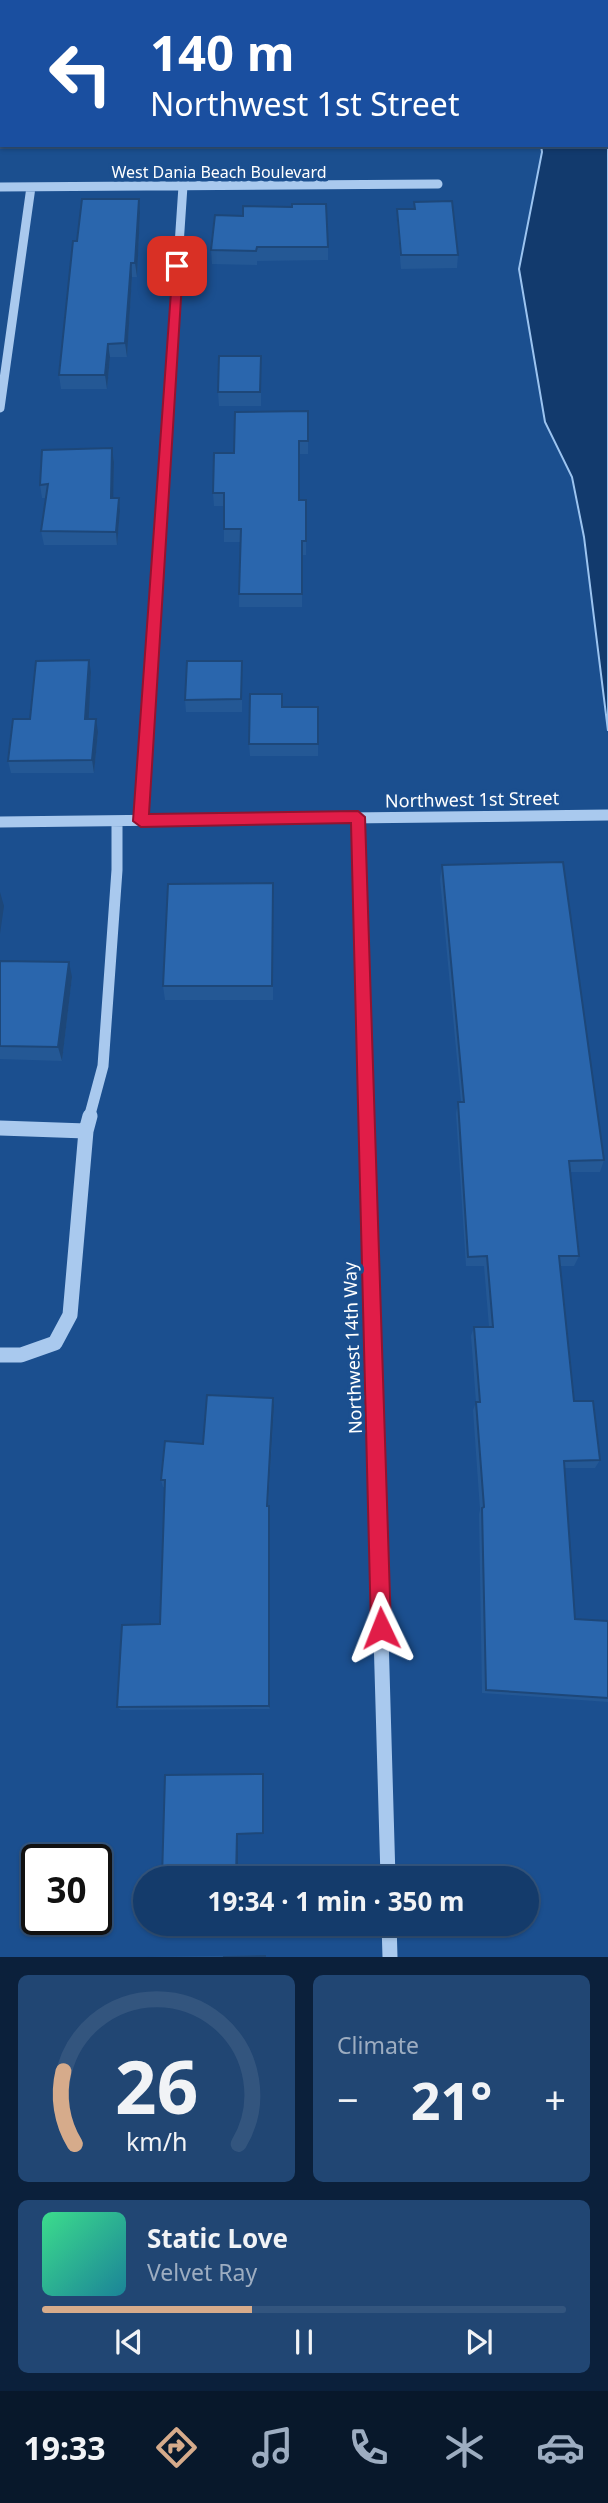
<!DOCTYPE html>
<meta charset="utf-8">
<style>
:root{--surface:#143b6b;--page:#214673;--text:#f1f3f6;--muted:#9dadc1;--line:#33557e;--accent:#d6ab8b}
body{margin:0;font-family:"Noto Sans",sans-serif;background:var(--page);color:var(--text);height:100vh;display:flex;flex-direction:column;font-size:26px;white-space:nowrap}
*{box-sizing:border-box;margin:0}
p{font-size:23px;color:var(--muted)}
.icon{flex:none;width:38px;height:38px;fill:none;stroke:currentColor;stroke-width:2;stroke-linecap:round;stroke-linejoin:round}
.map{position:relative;height:1957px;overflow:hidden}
.sheet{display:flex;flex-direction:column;gap:18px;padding:18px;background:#0b203b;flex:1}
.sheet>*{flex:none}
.hud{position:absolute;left:0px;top:0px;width:609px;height:147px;box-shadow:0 2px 5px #0004,0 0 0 2px var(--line);background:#1a4fa0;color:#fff;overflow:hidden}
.speed{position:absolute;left:21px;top:1844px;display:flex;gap:14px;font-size:35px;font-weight:700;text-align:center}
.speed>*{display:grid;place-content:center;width:91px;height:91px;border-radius:50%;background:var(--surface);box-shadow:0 2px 5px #0004,0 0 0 2px var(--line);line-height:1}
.speed .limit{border:4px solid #111;border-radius:10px;background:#fff;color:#111}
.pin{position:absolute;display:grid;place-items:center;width:60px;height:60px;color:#fff;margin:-30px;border-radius:14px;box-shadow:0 4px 10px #0006}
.me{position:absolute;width:77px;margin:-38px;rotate:358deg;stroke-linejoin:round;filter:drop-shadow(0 0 5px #0008)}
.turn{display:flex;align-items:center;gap:24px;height:147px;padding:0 35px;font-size:32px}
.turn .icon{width:91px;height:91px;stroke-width:2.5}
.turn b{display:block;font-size:49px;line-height:60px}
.big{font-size:52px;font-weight:700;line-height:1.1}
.sheet .widget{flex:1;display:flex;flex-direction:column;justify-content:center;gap:10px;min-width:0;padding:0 24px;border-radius:10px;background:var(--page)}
.sheet .dial{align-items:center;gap:0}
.dial svg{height:182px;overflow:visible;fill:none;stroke:var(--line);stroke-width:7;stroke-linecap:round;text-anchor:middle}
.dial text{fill:var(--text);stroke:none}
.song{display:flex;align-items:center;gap:21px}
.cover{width:84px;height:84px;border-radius:10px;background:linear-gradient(135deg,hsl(150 70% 55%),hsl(190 70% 35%))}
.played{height:7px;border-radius:4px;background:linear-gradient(90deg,var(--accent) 40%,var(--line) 40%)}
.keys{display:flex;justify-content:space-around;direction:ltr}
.heat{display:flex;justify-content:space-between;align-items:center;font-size:38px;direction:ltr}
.sheet .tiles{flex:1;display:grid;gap:18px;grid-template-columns:1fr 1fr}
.widget:last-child{grid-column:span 2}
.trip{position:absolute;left:133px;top:1866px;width:406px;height:70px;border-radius:35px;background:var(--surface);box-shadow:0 2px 5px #0004,0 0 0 2px var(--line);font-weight:700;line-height:70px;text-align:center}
.tabs{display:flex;height:112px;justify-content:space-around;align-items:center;background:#08182b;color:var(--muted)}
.tabs .icon{width:49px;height:49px}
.tabs .on{color:var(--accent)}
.tabs b{font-size:32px;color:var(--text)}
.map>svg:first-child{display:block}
.water{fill:#123a6d;stroke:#9cc4f0;stroke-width:2}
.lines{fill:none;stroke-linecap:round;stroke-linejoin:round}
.minor-far2{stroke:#a9c9ee;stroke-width:9}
.minor-far1{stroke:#a9c9ee;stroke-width:11}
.minor{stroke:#a9c9ee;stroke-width:15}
.wall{fill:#245895}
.shaded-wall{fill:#1d4779}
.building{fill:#2a66ad;stroke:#1d4779;stroke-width:2}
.route{fill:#e11d48;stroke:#92132f;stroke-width:2}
.labels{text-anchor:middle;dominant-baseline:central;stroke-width:7;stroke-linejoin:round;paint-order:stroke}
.far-street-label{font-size:16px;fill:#fff;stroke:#1b4f8f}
.street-label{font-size:18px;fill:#fff;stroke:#1b4f8f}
</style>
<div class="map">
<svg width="608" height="1957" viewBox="0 0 608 1957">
<rect width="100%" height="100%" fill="#1b4f8f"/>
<path class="water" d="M509,0H608V731L584,537L572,477L545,422L519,269L542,152L541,145H607V2Z"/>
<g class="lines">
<path class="minor-far2" d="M0,187L438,184
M0,408L31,187
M163,482L183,186"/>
<path class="minor-far1" d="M358,817L367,1118
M141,821L164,480
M0,822L608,815
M89,1118L103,1066L117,870V821"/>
<path class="minor" d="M366,1116L388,1878
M0,1128L86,1131L70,1315L55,1343L21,1355H0
M86,1131L90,1116
M389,1923L390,1957"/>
</g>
<path class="wall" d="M139,199L140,213L137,277H132L127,357H110L107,389H61L59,375L77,241Z
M414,202L458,255L457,268L401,269L397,223V209H414Z
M215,215L328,247V260L257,261V265L212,264L211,250Z
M261,356V406H219L218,392Z
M308,411V454H299V500L306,541V555H302V607H239L240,542H224V506H214L213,493L234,453Z
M112,448L114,462L113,498H119L120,511L117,545H44L41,531L46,498H42L40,485Z
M242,661V712H186L185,700Z
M91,672L88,719L98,732L94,773H11L8,761L30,719Z
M282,707H318V756H250L249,744Z
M442,865L604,1160L600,1172H570L579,1256L574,1266H560L574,1401L600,1460L595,1468H564L575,1619L608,1621V1702L482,1693L479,1514L480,1510L473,1410L476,1402L471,1336L474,1327H489L484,1266H466L456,1114L458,1102H461L440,879Z
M273,883V1000H165L163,986Z
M0,961L72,977L62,1061L0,1059Z
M273,1398L274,1406L268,1506L270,1512V1709L121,1710L117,1707L160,1624L165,1487H163L161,1480L203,1444Z
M266,1955V1957H146Z"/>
<path class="shaded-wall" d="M139,199L140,213L137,277L135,263Z
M131,263L132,277L127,357L125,343Z
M108,344L110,357L107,389L105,375Z
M112,448L114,462L113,511L111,498Z
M119,498L120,511L117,545L116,532Z
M89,660L91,672L88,732L85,719Z
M96,719L98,732L94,773L92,760Z
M0,892L4,906L0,934Z
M69,962L72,977L62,1061L58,1047Z
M273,1398L274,1406L267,1512V1506Z
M269,1506L270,1512V1709L269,1706Z
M237,1834H238V1878H236Z"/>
<path class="building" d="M41,0H175V2H40Z
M305,0H414V2H305Z
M82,199H139L135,263H131L125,343L108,344L105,375H59L73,241H77Z
M452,201L458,255H401L397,209H415L414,202Z
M292,204H326L328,247H257L256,251L211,250L215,215L243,216V206L292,207Z
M219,356H261L260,392H218Z
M308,411V441H299V500H306V541H302V594H239L241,529H224V493H213L214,453H234L235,412Z
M112,448L111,498H119L116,532L41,531L48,484L40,485L42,450Z
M89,660L85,719H96L92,760L8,761L13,719H30L36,661Z
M187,661H242L241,699L185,700Z
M250,694H282V707H318V744H249Z
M563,862L604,1160L569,1161L579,1256H559L574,1401H593L600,1460L564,1461L575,1619L608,1621V1698L486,1690L482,1508L484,1507L476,1402H480L474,1327H493L487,1256L468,1257L458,1102H464L442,865Z
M273,883L272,986H163L168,884Z
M0,961L69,962L58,1047L0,1046Z
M207,1395L273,1398L267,1506H269V1706L117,1707L122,1625L160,1624L165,1480H161L165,1441L203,1444Z
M263,1774V1833L237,1834L236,1878H162L165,1775Z
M265,1956V1957H223Z"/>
<path class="route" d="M173,264L183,266L149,814L358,811L365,817L391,1628L388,1635L381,1638L374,1635L371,1628L351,823L141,827L133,821Z"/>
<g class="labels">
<g class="far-street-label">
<text x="219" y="172">West Dania Beach Boulevard</text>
</g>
<g class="street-label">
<text transform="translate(472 799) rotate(-1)">Northwest 1st Street</text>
<text transform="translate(352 1348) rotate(-92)">Northwest 14th Way</text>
</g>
</g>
</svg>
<div class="speed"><div class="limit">30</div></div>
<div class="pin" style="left:177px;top:266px;background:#d93025"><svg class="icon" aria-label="arrive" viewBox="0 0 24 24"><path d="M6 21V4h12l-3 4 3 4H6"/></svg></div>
<svg class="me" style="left:381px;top:1628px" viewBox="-20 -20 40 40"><path d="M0-17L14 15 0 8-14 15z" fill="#e11d48" stroke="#fff" stroke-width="4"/></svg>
<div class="trip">19:34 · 1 min · 350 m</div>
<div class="hud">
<div class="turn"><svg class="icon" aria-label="left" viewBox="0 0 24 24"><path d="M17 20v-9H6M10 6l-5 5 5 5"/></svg><div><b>140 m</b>Northwest 1st Street</div></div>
</div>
</div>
<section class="sheet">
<div class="tiles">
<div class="widget dial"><svg viewBox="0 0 100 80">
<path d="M14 69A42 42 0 1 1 86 69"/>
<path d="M14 69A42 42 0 0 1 9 37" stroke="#d6ab8b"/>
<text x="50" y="56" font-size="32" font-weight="700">26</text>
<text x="50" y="72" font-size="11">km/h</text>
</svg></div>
<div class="widget"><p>Climate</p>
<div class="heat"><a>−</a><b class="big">21°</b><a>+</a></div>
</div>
<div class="widget">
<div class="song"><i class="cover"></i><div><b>Static Love</b><p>Velvet Ray</p></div></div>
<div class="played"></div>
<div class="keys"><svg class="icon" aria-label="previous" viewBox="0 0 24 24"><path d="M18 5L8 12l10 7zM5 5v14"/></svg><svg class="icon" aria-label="pause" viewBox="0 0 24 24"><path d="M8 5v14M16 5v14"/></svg><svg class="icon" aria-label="next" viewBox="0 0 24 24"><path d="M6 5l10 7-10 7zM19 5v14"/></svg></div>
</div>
</div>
</section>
<nav class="tabs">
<b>19:33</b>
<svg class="icon on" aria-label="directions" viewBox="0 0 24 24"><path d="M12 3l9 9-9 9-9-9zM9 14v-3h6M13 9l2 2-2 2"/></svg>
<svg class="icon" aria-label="music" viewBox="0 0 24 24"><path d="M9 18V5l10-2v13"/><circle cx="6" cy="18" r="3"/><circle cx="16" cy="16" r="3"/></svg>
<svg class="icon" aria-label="phone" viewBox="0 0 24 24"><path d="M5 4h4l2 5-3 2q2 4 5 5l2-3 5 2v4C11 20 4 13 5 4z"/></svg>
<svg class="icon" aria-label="climate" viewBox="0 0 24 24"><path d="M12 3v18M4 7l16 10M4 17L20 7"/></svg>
<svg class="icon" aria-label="car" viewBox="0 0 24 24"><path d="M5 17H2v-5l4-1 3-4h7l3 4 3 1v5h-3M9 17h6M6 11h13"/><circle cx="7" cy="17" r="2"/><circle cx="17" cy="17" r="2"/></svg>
</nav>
